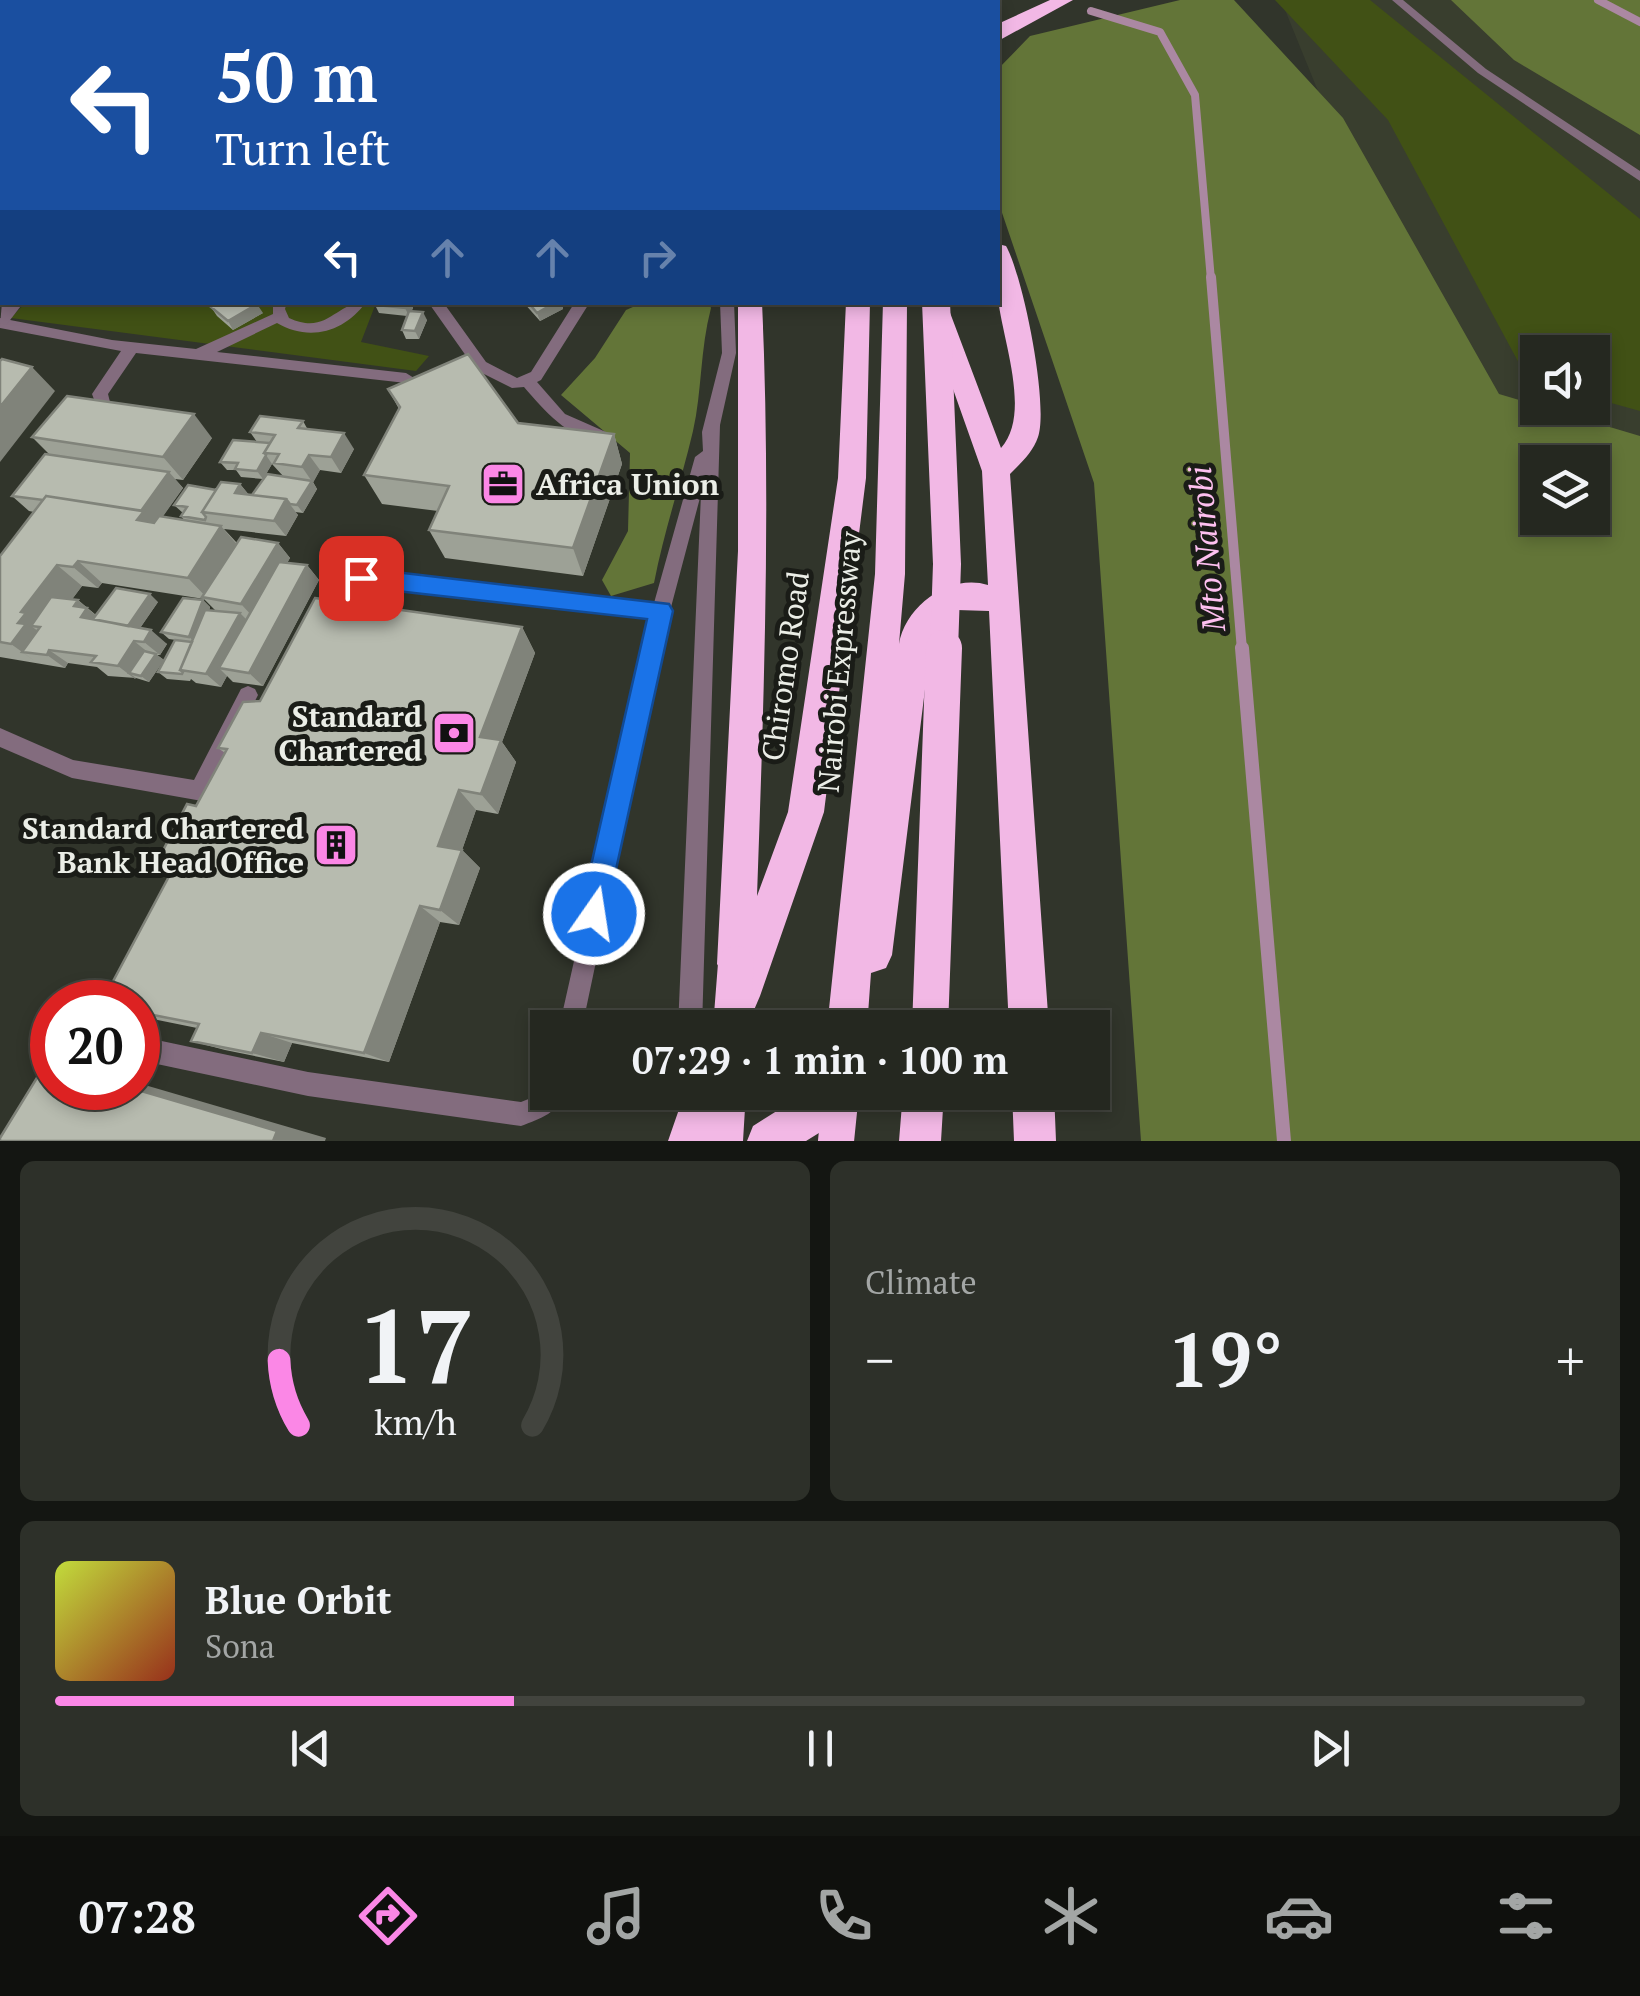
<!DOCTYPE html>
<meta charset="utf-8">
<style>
:root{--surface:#252820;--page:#2d3029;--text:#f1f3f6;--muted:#a3a6a5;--line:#42443e;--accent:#fb87e6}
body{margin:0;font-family:"PT Serif",serif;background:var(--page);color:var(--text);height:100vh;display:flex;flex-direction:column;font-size:38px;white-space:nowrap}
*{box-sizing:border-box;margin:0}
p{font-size:32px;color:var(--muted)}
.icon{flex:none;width:55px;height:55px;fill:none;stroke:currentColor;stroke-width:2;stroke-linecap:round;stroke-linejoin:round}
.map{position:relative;height:1141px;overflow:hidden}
.drawer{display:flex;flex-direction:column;gap:20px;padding:20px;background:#141612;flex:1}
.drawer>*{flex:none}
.banner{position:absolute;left:0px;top:0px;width:1000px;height:305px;box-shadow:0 5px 15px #0003,0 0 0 2px var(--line);background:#1a4fa0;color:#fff;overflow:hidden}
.controls{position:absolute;left:1520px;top:335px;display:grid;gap:20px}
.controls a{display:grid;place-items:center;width:90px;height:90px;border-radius:0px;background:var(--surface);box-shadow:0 5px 15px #0003,0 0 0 2px var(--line);font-size:50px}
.speed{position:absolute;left:30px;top:980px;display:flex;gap:20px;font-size:50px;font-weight:700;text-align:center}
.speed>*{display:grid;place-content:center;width:130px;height:130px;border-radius:50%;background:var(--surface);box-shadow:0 5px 15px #0003,0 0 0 2px var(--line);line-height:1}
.speed .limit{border:15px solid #d22;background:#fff;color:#111}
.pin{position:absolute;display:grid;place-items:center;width:85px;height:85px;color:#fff;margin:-42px;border-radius:20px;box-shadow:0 5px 15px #0006}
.me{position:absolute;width:110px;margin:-55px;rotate:13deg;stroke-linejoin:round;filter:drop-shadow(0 0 8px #0008)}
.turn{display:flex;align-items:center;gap:35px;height:210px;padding:0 50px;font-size:45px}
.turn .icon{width:130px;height:130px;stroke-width:2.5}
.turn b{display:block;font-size:70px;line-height:85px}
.lanes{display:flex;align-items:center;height:95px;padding:0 50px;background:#0003;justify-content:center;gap:50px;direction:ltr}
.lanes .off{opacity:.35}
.big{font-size:75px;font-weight:600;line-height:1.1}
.drawer .widget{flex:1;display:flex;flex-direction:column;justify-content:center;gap:15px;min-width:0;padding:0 35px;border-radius:15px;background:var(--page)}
.drawer .dial{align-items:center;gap:0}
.dial svg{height:260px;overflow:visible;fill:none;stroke:var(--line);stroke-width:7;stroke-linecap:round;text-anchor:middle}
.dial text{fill:var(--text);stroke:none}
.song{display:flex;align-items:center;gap:30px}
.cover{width:120px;height:120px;border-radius:15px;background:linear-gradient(135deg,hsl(70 70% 55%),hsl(10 70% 35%))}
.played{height:10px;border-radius:5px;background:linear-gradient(90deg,var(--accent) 30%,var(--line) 30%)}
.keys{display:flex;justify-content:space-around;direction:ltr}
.heat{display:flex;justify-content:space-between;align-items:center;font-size:55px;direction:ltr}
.drawer .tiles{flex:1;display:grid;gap:20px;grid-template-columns:1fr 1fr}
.widget:last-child{grid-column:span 2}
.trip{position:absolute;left:530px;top:1010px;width:580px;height:100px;border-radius:0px;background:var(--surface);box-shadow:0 5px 15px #0003,0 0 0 2px var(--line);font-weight:600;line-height:100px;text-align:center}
.dock{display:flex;height:160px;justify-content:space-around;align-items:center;background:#0f100d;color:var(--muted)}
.dock .icon{width:70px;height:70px}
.dock .active{color:var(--accent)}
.dock b{font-size:45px;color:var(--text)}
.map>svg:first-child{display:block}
.built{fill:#393e2e;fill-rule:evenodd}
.green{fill:#415115}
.forest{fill:#637538;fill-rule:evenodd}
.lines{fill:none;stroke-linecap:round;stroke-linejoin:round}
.stream-far2{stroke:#ab88a2;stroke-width:8}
.stream-far1{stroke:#ab88a2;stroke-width:10}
.stream{stroke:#ab88a2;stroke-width:14}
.lane{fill:#836c7e;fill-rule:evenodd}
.street{fill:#836c7e;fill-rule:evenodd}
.highway{fill:#f2b8e5;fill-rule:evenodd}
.highway-bridge-far1{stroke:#f2b8e5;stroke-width:28}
.highway-bridge{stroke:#f2b8e5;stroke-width:36}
.wall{fill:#9da196}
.shaded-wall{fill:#80837a}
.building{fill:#b7bbaf;stroke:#80837a;stroke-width:2.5}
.route{fill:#1a73e8;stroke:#114b97;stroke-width:2.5}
.labels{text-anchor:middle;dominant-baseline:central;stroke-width:10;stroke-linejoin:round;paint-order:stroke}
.poi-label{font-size:30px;font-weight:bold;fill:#ebeee7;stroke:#1a1c17;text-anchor:end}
.street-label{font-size:30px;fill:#ebeee7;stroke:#1a1c17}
.water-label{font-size:32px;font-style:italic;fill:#fec0f0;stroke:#1a1c17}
</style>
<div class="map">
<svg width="1640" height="1141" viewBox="0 0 1640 1141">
<rect width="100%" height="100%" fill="#31352b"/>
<path class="built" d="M1281,0H1568L1640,42V1141L1381,246ZM1538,352H1592V408H1538ZM1538,462H1592V518H1538Z"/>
<path class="green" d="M1275,0H1370L1640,219V411L1593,398L1592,352H1538L1537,383L1528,380L1388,120Z
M26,302L376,303L361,342L429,356L416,371L11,318Z"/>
<path class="forest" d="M1180,0H1234L1343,118L1499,394L1640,436V1141H1141L1094,483L998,201V69L1030,36ZM1538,462H1592V518H1538Z
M1451,0H1640V135L1514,60Z
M642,303H709L711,308C700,349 702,391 693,431C681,482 664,531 654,583L611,596L602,580L628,531L630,453L561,395L595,358L626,310Z"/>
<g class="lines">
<path class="stream-far2" d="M1598,0L1640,22
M1091,11L1160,32L1195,95L1211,280"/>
<path class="stream-far1" d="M1211,277L1242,650"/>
<path class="stream" d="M1242,648L1284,1141"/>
<path class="lane" d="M682,0H692L693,2H683Z
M1392,0H1403L1486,69L1640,171V181L1478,73Z
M273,302H287L285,309L289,318C328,336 335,302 366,302C345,332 309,342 277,323L217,352L406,373L414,378L406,383L136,353L108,394L111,406L121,414L113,420L99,413L92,394L121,351L0,328V318L112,340L196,349L273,314Z
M428,302H443L486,362L517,378L531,372L575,302H590L541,380L537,382L565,414L606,432L608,436L606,440C572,444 544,410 524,387L512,388L476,370Z
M720,302H734L736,353L720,425L702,1028H678L701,494L670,611L582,1028H559L651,618L362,585L342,594L325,623L319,626L313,623L310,618L330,584L361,571L654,603L695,457L703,451L702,432L722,353Z
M248,686L255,689L258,695L215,781L222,778L229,781L232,788L226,801L219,804L72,778L0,747V728L73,760L194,780L241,689Z
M138,1036L308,1072L521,1102L531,1098L548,1083V1092H567C559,1112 540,1119 521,1126L308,1096L138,1060Z"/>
<path class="street" d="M2,302H24L7,324L0,326Z"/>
<path class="highway" d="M692,0H710V2H692Z
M785,0H803V2H785Z
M824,0H842L843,2H825Z
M883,0H901V2H883Z
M912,0H930V2H912Z
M1050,0H1073L998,41V27L1002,22Z
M998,244L1006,246C1023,276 1049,405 1038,437C1033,452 1021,463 1010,474L1049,1028H1009L989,611L957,610L931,641L892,955L886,968L871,973L867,1028H827L875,574L883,302H907L905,574L899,644C905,606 950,573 988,585L982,471L925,310L934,302L946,304L949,310L1001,448C1032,414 1002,339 998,298C996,280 997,260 998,244Z
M738,302H762C771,501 764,698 757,896L788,812L838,478L846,302H870L866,478L824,812L760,996L754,1010L740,1016L726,1010L720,996L727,979L717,964L738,551Z
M685,1092H746L743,1141H668Z
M807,1092H866L861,1107L806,1141H747L753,1126Z
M903,1092H944L941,1141H899Z
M1012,1092H1054L1056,1141H1014Z"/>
<path class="highway-bridge-far1" d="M936,302L947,564L944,650"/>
<path class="highway-bridge" d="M731,1028L736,964
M930,1028L944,648
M836,1141L841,1092"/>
</g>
<path class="wall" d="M4,0H120L121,2H6Z
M0,44H2V164H0Z
M376,302H411L413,308L411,312L427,320L419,339H406L402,330L407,316L379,313L375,305Z
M523,302H562L563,309L540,321Z
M211,307L263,313L233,330L217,316Z
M388,389L518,423L614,434L622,464L583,576L445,558L429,530L438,511L382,504L364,475L399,409Z
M303,421L308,430L354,449L341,473L320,470L313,482L317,489L303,513L295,512L298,515L286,536L224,529L237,543H278L290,558L287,563L307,565L319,580L263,686L233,682L227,676L221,687L196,683L191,679L190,681L167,679L158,672L176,640L169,639L161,632L203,600L210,607L209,611H216L204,599L102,583L98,588L82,586L72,599L78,600L96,615L158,602L140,628L167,644L160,655H157L164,660L149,682L136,678L108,676L97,667L68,663L65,668L0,657V556L34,512L29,511L12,496L49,454L32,437L212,438L183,480L175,479L183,488L162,517L184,520L181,516L183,513L174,505L216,490L240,484L249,495H252L283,476L272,464L263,479L241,477L236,470H227L220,462L257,442L250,432Z
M522,627L535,653L502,742L516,762L498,814L476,810L462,850L480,868L459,925L440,922L389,1062L292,1043L284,1062L225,1050L191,1041L197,1028L138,1016V1002L171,872L156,864L196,806L225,753L218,748L260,701Z"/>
<path class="shaded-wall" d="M104,0H120L121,2H101Z
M229,0H268L265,2H226Z
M408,302H411L413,308L409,316L405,308Z
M556,302H562L563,309L540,321L537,313Z
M257,304L263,313L233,330L228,321Z
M423,312L427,320L419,339L415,331Z
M32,367L55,391L0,462V407Z
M194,414L212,438L183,480L163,457Z
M344,433L354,449L341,473L331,457Z
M614,434L622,464L583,576L573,548Z
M266,455L272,464L263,479L257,471Z
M309,455L320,470L313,483L302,467Z
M169,472L183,488L157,525L137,520L138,515Z
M312,481L317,489L303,513L297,505Z
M240,484L253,500L235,493Z
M286,499L298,515L286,536L274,521Z
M221,526L240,548L208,599L188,578Z
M278,543L290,558L254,618L241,604Z
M78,561L102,583L98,588L73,567Z
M57,565L82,586L49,631L40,627L31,626L49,639L22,652L39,664L11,644L21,612Z
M307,565L319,580L263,686L249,673Z
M150,594L158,602L136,634L128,627Z
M78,600L87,608L104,622L81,617L74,606Z
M203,600L210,607L197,644L189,637Z
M240,613L254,627L219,668L227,676L221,687L206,674Z
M522,627L535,653L502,742L516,762L498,814L481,794L480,737Z
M151,630L167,644L160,655L144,642Z
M134,641L150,654L129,673L136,678L135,679L118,666Z
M49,650L68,663L65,668L47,655Z
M156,654L164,660L149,682L141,676Z
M459,790L476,810L462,850L480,868L459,925L440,910L438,846Z
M420,906L440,922L389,1062L364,1053Z
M261,1033L292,1043L284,1062L252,1053Z
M138,1083L326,1138L325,1141H273L131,1088H138Z"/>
<path class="building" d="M70,0H104L101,2Z
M174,0H229L226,2H176Z
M447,0H581L580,2H445Z
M0,56H2V135H0Z
M220,302H255L257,304L228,321L211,307Z
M376,302H408L405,308L375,305Z
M528,302H556L537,313Z
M409,311L423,312L415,331L402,330Z
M468,354L518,423L614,434L573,548L429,530L449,486L364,475L400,407L388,389Z
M2,359L32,367L0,407V361Z
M67,396L194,414L163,457L32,437Z
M260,416L303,421L298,428L344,433L331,457L309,455L302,467L274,463L279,454L264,453L275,435L250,432Z
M233,440L270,443L264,453L266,455L257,471L235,469L238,463L220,462Z
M45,454L169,472L141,511L46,496L43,500L12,496Z
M267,474L312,481L297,505L290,504L286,499L252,495Z
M221,482L240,484L235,493L286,499L274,521L202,512Z
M188,485L216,490L202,512L206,517L205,520L181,516L187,507L174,505Z
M46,496L144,511L137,520L154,523L159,516L221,526L188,578L78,561L73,567L57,565L21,612L26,613L18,623L26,624L11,644L0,642V556Z
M241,537L278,543L241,604L202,597Z
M279,562L307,565L249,673L219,668Z
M116,588L150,594L128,626L93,619Z
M51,597L78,600L74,606L87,608L81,617L151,630L144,642L134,641L118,666L91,662L96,656L49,650L47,655L22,652L40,627L31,626Z
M183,598L203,600L189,637L161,632Z
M315,598L522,627L480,737L501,740L481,794L459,790L438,846L462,850L440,910L420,906L364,1053L261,1033L252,1053L191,1041L199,1024L138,1012V1002H102L174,867L156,864L187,804L196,806L227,749L218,748L243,702L260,701Z
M205,610L240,613L206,674L180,670Z
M175,640L192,642L180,670L183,672L182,674L158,672Z
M144,651L156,654L141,676L129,673Z
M46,1063L52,1064V1088H131L277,1131L273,1141H0V1138Z"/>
<path class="route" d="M361,568L669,604L673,611L604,924L594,928L585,924L580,914L647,619L361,587L353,584L350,578L353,571Z"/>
<defs>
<symbol id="office-square" viewBox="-11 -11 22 22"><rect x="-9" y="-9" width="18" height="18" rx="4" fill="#fb87e6" stroke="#1a1c17"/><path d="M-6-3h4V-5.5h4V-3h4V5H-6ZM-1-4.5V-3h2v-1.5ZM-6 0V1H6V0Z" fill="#111"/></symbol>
<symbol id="bank-square" viewBox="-11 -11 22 22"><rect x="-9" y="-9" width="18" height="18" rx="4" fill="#fb87e6" stroke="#1a1c17"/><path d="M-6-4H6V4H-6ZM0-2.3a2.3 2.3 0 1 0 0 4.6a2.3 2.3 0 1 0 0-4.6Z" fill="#111"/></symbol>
<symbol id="building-square" viewBox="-11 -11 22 22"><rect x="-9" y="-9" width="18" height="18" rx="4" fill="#fb87e6" stroke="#1a1c17"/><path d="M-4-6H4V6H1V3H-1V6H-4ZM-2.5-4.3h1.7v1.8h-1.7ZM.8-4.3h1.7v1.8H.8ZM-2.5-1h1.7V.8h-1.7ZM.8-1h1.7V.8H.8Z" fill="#111"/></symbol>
</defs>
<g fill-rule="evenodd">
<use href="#office-square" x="478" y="459" width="50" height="50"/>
<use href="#bank-square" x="429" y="708" width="50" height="50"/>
<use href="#building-square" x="311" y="820" width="50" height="50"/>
</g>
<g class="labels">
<g class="poi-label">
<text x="536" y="484" text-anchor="start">Africa Union</text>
<text x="422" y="716">Standard<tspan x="422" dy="34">Chartered</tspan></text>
<text x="304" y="828">Standard Chartered<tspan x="304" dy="34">Bank Head Office</tspan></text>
</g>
<g class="street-label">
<text transform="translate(839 662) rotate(-85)">Nairobi Expressway</text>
<text transform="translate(785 666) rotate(-82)">Chiromo Road</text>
</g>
<g class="water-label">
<text transform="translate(1206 549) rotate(-95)">Mto Nairobi</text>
</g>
</g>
</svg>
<div class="controls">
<a><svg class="icon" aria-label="sound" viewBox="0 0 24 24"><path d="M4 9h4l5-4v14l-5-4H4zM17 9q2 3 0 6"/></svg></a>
<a><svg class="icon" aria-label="layers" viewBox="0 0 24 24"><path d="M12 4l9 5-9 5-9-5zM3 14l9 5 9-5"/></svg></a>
</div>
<div class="speed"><div class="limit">20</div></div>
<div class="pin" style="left:361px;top:578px;background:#d93025"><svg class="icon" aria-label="arrive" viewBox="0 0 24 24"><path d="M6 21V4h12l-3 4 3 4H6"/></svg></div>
<svg class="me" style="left:594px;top:914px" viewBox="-20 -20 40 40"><circle r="17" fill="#1a73e8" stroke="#fff" stroke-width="3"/><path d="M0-11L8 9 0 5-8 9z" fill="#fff"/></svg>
<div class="trip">07:29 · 1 min · 100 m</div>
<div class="banner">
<div class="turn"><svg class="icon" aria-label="left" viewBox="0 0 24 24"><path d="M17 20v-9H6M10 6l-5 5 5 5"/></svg><div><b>50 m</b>Turn left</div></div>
<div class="lanes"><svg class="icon" aria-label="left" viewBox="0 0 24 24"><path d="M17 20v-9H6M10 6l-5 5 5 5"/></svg><svg class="icon off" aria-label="ahead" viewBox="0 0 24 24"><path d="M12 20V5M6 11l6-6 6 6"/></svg><svg class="icon off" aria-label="ahead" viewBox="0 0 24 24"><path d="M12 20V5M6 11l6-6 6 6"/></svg><svg class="icon off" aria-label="right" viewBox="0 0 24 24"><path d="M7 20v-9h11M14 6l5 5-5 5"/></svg></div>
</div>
</div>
<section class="drawer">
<div class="tiles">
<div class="widget dial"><svg viewBox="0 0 100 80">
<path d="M14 69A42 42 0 1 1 86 69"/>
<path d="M14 69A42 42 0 0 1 8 49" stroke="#fb87e6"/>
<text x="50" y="56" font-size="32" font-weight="700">17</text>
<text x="50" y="72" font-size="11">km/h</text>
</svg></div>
<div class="widget"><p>Climate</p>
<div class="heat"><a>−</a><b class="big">19°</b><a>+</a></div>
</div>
<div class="widget">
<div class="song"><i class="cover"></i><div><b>Blue Orbit</b><p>Sona</p></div></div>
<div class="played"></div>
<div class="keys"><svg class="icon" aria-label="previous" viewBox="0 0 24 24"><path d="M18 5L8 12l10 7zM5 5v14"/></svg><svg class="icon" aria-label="pause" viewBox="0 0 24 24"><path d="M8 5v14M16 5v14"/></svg><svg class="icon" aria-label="next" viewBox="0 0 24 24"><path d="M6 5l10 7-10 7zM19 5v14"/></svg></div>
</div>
</div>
</section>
<nav class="dock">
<b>07:28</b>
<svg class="icon active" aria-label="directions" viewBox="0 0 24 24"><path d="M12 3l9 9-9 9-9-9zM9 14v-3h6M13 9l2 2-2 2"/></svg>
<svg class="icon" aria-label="music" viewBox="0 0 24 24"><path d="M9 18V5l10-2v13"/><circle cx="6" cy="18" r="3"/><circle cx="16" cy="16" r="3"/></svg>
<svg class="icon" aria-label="phone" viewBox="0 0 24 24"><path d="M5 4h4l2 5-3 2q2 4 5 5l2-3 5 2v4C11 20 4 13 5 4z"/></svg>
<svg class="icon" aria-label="climate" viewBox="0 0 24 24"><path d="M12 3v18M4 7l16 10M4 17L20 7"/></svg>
<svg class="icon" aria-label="car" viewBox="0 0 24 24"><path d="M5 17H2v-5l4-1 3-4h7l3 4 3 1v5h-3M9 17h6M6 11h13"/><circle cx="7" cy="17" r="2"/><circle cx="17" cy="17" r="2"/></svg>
<svg class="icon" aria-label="filters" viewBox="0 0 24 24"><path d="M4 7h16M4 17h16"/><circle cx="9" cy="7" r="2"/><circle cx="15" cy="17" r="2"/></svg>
</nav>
